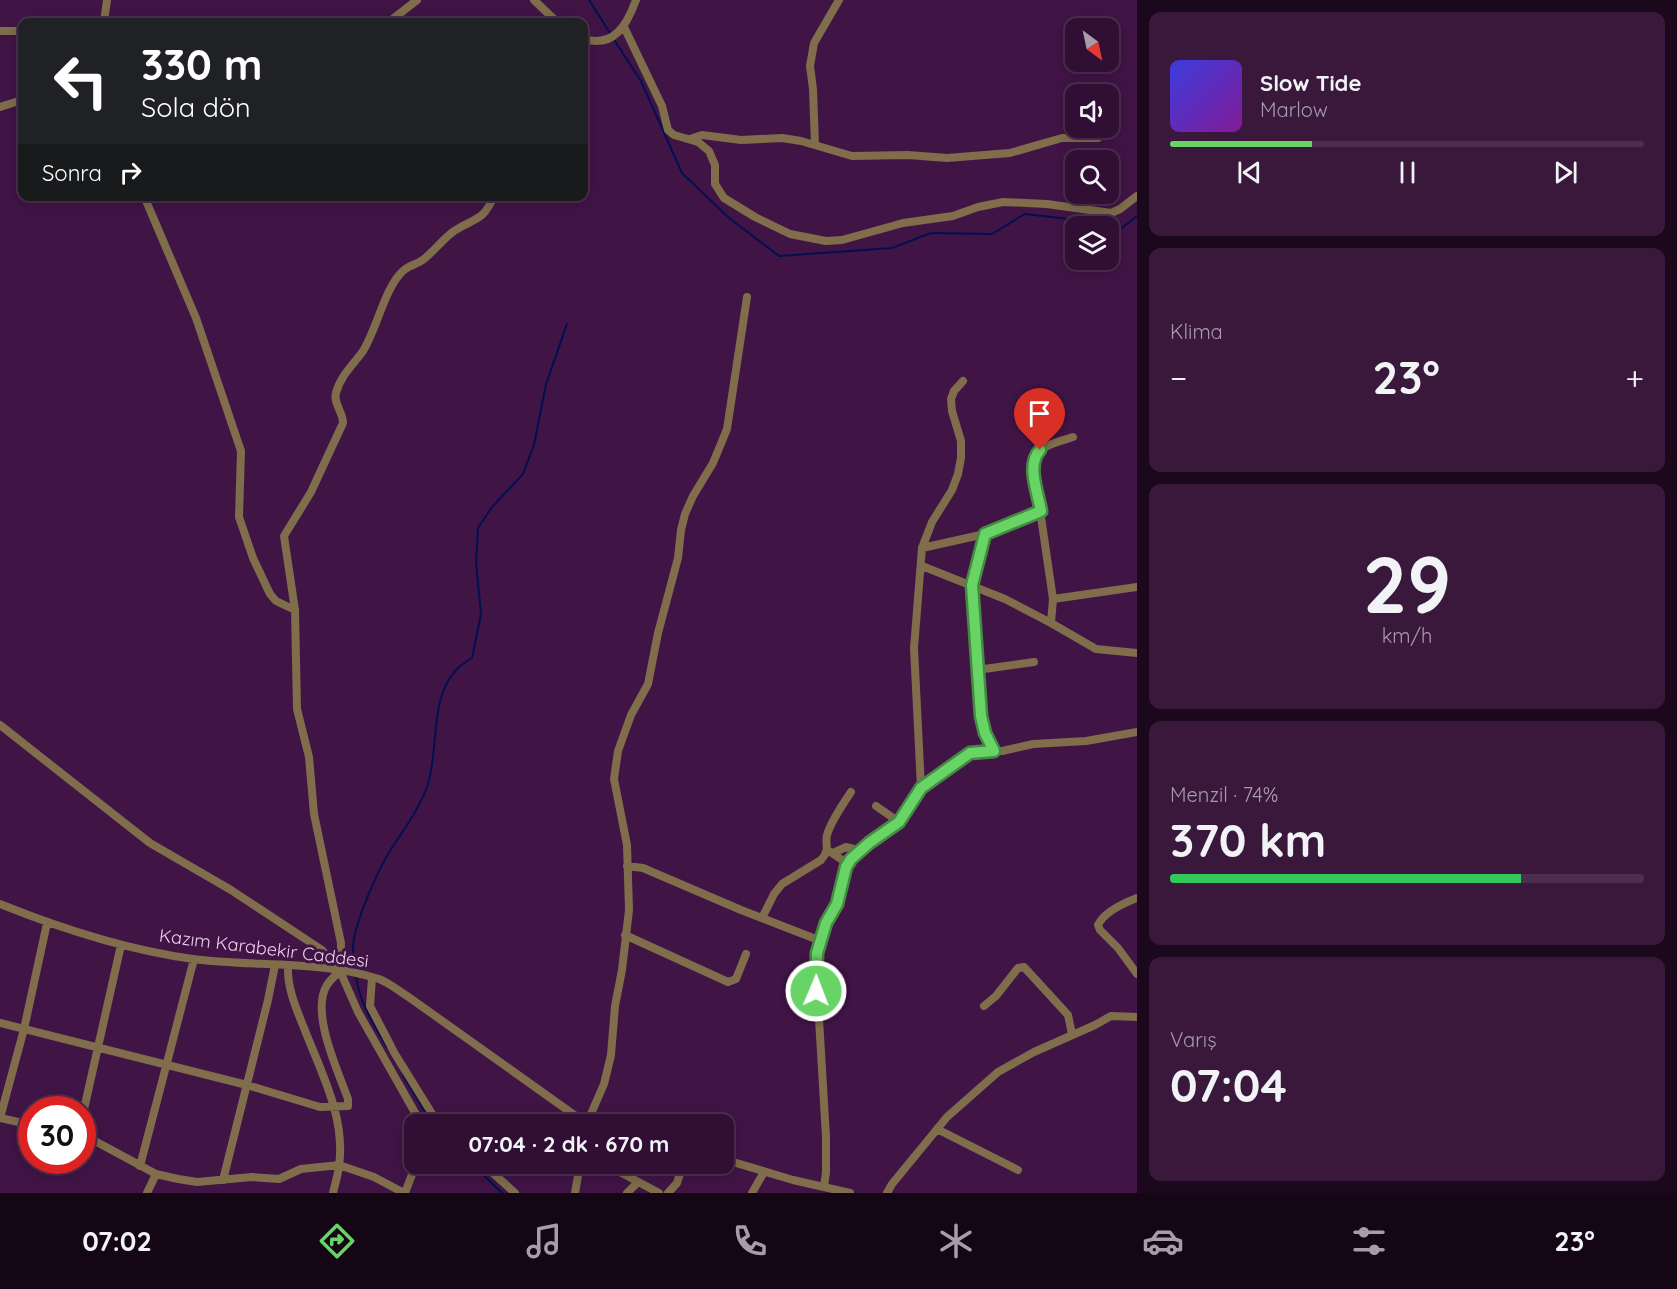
<!DOCTYPE html>
<html lang="tr">
<meta charset="utf-8">
<style>
:root{--surface:#310f34;--page:#39183c;--text:#f1f3f6;--muted:#a89cac;--line:#4c2f4f;--accent:#68d465}
body{margin:0;font-family:Quicksand,sans-serif;background:var(--page);color:var(--text);height:100vh;display:flex;flex-direction:column;font-size:22px;white-space:nowrap}
*{box-sizing:border-box;margin:0}
p{font-size:20px;color:var(--muted)}
.icon{flex:none;width:33px;height:33px;fill:none;stroke:currentColor;stroke-width:2;stroke-linecap:round;stroke-linejoin:round}
.map{position:relative;flex:1;overflow:hidden}
.panel{display:flex;flex-direction:column;gap:12px;padding:12px;background:#1b081d;width:540px}
.panel>*{flex:none}
.guide{position:absolute;left:18px;top:18px;width:570px;height:183px;border-radius:12px;box-shadow:0 3px 15px #0003,0 0 0 2px var(--line);background:#202124;color:#fff;overflow:hidden}
.needle{width:39px;rotate:147deg}
.buttons{position:absolute;left:1065px;top:18px;display:grid;gap:12px}
.buttons a{display:grid;place-items:center;width:54px;height:54px;border-radius:12px;background:var(--surface);box-shadow:0 3px 15px #0003,0 0 0 2px var(--line);font-size:30px}
.speed{position:absolute;left:18px;top:1096px;display:flex;gap:12px;font-size:30px;font-weight:700;text-align:center}
.speed>*{display:grid;place-content:center;width:78px;height:78px;border-radius:50%;background:var(--surface);box-shadow:0 3px 15px #0003,0 0 0 2px var(--line);line-height:1}
.speed .limit{border:9px solid #d22;background:#fff;color:#111}
.pin{position:absolute;display:grid;place-items:center;width:51px;height:51px;color:#fff;margin:-62px -26px;border-radius:50% 50% 50% 0;rotate:-45deg;box-shadow:0 0 6px #0007}
.pin .icon{rotate:45deg}
.me{position:absolute;width:66px;margin:-33px;rotate:1deg;stroke-linejoin:round;filter:drop-shadow(0 0 4px #0008)}
.turn{display:flex;align-items:center;gap:21px;height:126px;padding:0 24px;font-size:27px}
.turn .icon{width:78px;height:78px;stroke-width:2.5}
.turn b{display:block;font-size:42px;line-height:51px}
.then{display:flex;align-items:center;height:57px;padding:0 24px;background:#0003;gap:12px;font-size:22px}
.big{font-size:45px;font-weight:800;line-height:1.1}
.panel .widget{flex:1;display:flex;flex-direction:column;justify-content:center;gap:9px;min-width:0;padding:0 21px;border-radius:12px;background:var(--page)}
.panel .dial{align-items:center;gap:0}
.dial b{font-size:78px;line-height:1}
.song{display:flex;align-items:center;gap:18px}
.cover{width:72px;height:72px;border-radius:9px;background:linear-gradient(135deg,hsl(240 70% 55%),hsl(290 70% 35%))}
.played{height:6px;border-radius:3px;background:linear-gradient(90deg,var(--accent) 30%,var(--line) 30%)}
.keys{display:flex;justify-content:space-around;direction:ltr}
.heat{display:flex;justify-content:space-between;align-items:center;font-size:33px;direction:ltr}
.charge{height:9px;border-radius:4px;background:linear-gradient(90deg,#34c759 74%,var(--line) 0)}
.trip{position:absolute;left:404px;top:1114px;width:330px;height:60px;border-radius:12px;background:var(--surface);box-shadow:0 3px 15px #0003,0 0 0 2px var(--line);font-weight:800;line-height:60px;text-align:center}
.dock{display:flex;height:96px;justify-content:space-around;align-items:center;background:#140615;color:var(--muted)}
.dock .icon{width:42px;height:42px}
.dock .selected{color:var(--accent)}
.dock b{font-size:27px;color:var(--text)}
main{display:flex;flex:1;min-height:0}
.map>svg:first-child{display:block}
.lines{fill:none;stroke-linecap:round;stroke-linejoin:round}
.stream{stroke:#001051;stroke-width:2}
.minor{stroke:#7f6d4b;stroke-width:8}
.route-casing{stroke:#448a42;stroke-width:15}
.route{stroke:#68d465;stroke-width:10}
.labels{text-anchor:middle;dominant-baseline:central;stroke-width:6;stroke-linejoin:round;paint-order:stroke}
.street-label{font-size:18px;fill:#edd1ef;stroke:#411446}
</style>
<main>
<div class="map">
<svg width="1137" height="1193" viewBox="0 0 1137 1193">
<rect width="100%" height="100%" fill="#411446"/>
<g class="lines">
<path class="stream" d="M589,0L610,33
M613,38L641,81L682,173L729,218L779,256L892,248L931,233L992,234L1025,214L1077,220L1101,226
M1108,229L1118,231L1137,216
M355,970C354,963 353,955 353,948C353,926 377,873 388,854C402,832 418,811 427,787C440,750 428,699 457,669C461,665 467,661 472,658L481,614L476,562L478,528L492,507L523,474L534,445L546,384L567,324
M356,976C359,1002 374,1025 387,1047
M403,1075L433,1125
M472,1164L502,1193"/>
<path class="minor" d="M534,0L557,22
M104,22L107,0
M389,22L417,0
M624,27L662,106L668,130L674,135L698,142L709,151L715,165V184L724,198L755,217L790,234L826,241L842,240L903,223L953,216L978,207L1003,202L1047,204L1111,213L1120,209L1137,196
M0,31H22
M584,39C614,48 627,25 636,0
M0,107L22,100
M690,139L702,135L741,140L782,138L801,141L852,156L908,155L947,158L1010,153L1062,138H1098
M815,145L813,89L810,66L814,43L839,0
M144,196L196,318L241,451L239,517L253,558L270,594L276,601L295,610
M985,534L972,585L981,716L985,733L994,751
M922,548L985,534L1041,511
M922,566L1005,599L1051,623L1096,649L1137,653
M1053,599L1137,587
M1051,623L1053,599L1033,462C1038,445 1058,442 1073,437
M977,670L1034,662
M0,725L150,843L231,890L322,950L340,971C336,975 330,980 327,985C310,1012 338,1071 348,1099V1106L320,1107L247,1085L0,1023
M921,788L914,648L922,548L932,522L952,490L958,474L961,458V441L952,411L951,399L954,391L963,381
M876,806L899,822
M829,851L848,864
M833,853L846,847L862,851
M627,866L643,868L741,910L821,941
M1137,898C1124,903 1104,912 1098,925L1100,930L1118,948L1137,974
M0,904C62,929 126,950 193,959C253,967 321,960 379,979C390,983 400,992 410,998L580,1119L594,1125
M762,918L774,894L782,884L821,860C832,848 823,843 828,832C833,818 843,804 851,792
M625,935L728,982L736,979L746,954
M288,966C287,988 296,1008 304,1028C321,1072 346,1118 339,1166C338,1175 335,1184 333,1193
M372,978L370,1006L395,1054L439,1125
M984,1006L996,996L1018,968L1024,967L1068,1015L1072,1034
M0,1118L24,1029L47,923
M0,1118L32,1125
M82,1118L121,945
M587,1123L604,1084L611,1055L615,1006L622,970L629,910L627,845L614,779L618,751L631,715L648,684L658,633L678,558L681,530L685,514L693,496L713,463L727,429L747,297
M422,1125L358,1012L340,971L341,943L314,814L309,757L297,709L295,610L284,536L311,492L343,423C343,412 333,403 336,393C340,376 354,364 363,351C377,329 385,286 404,270C410,265 418,264 424,259C435,250 443,239 454,231C475,217 482,223 494,196
M937,1129L1018,1170
M82,1134L156,1174L178,1179L197,1182L252,1177L279,1179L301,1169L339,1165L374,1177L404,1193
M723,1159L793,1180L850,1193
M483,1164L515,1193
M595,1164L620,1172L659,1193
M140,1166L194,959
M223,1180L268,1000L275,965
M824,1187L826,1172V1137L816,968L817,953L826,923L837,904L846,867L851,859L869,843L899,822L921,788L970,753L976,751H1002L1033,744L1086,741L1137,732
M147,1193L156,1174
M405,1193L416,1164
M575,1193L580,1164
M627,1193L637,1183
M668,1193L677,1183L683,1164
M752,1193L764,1172
M887,1193L892,1184L947,1117L998,1072L1034,1052L1095,1025L1111,1016L1137,1017"/>
</g>
<g class="lines">
<defs>
<path id="route" d="M816,991L817,953L826,923L837,904L846,867L851,859L869,843L899,822L921,788L970,753L994,751L985,733L981,716L972,585L985,534L1041,511C1038,493 1026,465 1040,450"/>
</defs>
<use href="#route" class="route-casing"/>
<use href="#route" class="route"/>
</g>
<g class="labels">
<g class="street-label">
<text transform="translate(264 948) rotate(7)">Kazım Karabekir Caddesi</text>
</g>
</g>
</svg>
<div class="buttons">
<a><svg class="needle" viewBox="-14 -14 28 28"><path d="M0-13l5 13h-10z" fill="#e53935"/><path d="M0 13l5-13h-10z" fill="#a89cac"/></svg></a>
<a><svg class="icon" aria-label="sound" viewBox="0 0 24 24"><path d="M4 9h4l5-4v14l-5-4H4zM17 9q2 3 0 6"/></svg></a>
<a><svg class="icon" aria-label="search" viewBox="0 0 24 24"><circle cx="10" cy="10" r="6"/><path d="M15 15l6 6"/></svg></a>
<a><svg class="icon" aria-label="layers" viewBox="0 0 24 24"><path d="M12 4l9 5-9 5-9-5zM3 14l9 5 9-5"/></svg></a>
</div>
<div class="speed"><div class="limit">30</div></div>
<div class="pin" style="left:1040px;top:450px;background:#d93025"><svg class="icon" aria-label="arrive" viewBox="0 0 24 24"><path d="M6 21V4h12l-3 4 3 4H6"/></svg></div>
<svg class="me" style="left:816px;top:991px" viewBox="-20 -20 40 40"><circle r="17" fill="#68d465" stroke="#fff" stroke-width="3"/><path d="M0-11L8 9 0 5-8 9z" fill="#fff"/></svg>
<div class="trip">07:04 · 2 dk · 670 m</div>
<div class="guide">
<div class="turn"><svg class="icon" aria-label="left" viewBox="0 0 24 24"><path d="M17 20v-9H6M10 6l-5 5 5 5"/></svg><div><b>330 m</b>Sola dön</div></div>
<div class="then">Sonra<svg class="icon" aria-label="right" viewBox="0 0 24 24"><path d="M7 20v-9h11M14 6l5 5-5 5"/></svg></div>
</div>
</div>
<section class="panel">
<div class="widget">
<div class="song"><i class="cover"></i><div><b>Slow Tide</b><p>Marlow</p></div></div>
<div class="played"></div>
<div class="keys"><svg class="icon" aria-label="previous" viewBox="0 0 24 24"><path d="M18 5L8 12l10 7zM5 5v14"/></svg><svg class="icon" aria-label="pause" viewBox="0 0 24 24"><path d="M8 5v14M16 5v14"/></svg><svg class="icon" aria-label="next" viewBox="0 0 24 24"><path d="M6 5l10 7-10 7zM19 5v14"/></svg></div>
</div>
<div class="widget"><p>Klima</p>
<div class="heat"><a>−</a><b class="big">23°</b><a>+</a></div>
</div>
<div class="widget dial"><b>29</b><p>km/h</p></div>
<div class="widget"><p>Menzil · 74%</p><b class="big">370 km</b><div class="charge"></div></div>
<div class="widget"><p>Varış</p><b class="big">07:04</b></div>
</section>
</main>
<nav class="dock">
<b>07:02</b>
<svg class="icon selected" aria-label="directions" viewBox="0 0 24 24"><path d="M12 3l9 9-9 9-9-9zM9 14v-3h6M13 9l2 2-2 2"/></svg>
<svg class="icon" aria-label="music" viewBox="0 0 24 24"><path d="M9 18V5l10-2v13"/><circle cx="6" cy="18" r="3"/><circle cx="16" cy="16" r="3"/></svg>
<svg class="icon" aria-label="phone" viewBox="0 0 24 24"><path d="M5 4h4l2 5-3 2q2 4 5 5l2-3 5 2v4C11 20 4 13 5 4z"/></svg>
<svg class="icon" aria-label="climate" viewBox="0 0 24 24"><path d="M12 3v18M4 7l16 10M4 17L20 7"/></svg>
<svg class="icon" aria-label="car" viewBox="0 0 24 24"><path d="M5 17H2v-5l4-1 3-4h7l3 4 3 1v5h-3M9 17h6M6 11h13"/><circle cx="7" cy="17" r="2"/><circle cx="17" cy="17" r="2"/></svg>
<svg class="icon" aria-label="filters" viewBox="0 0 24 24"><path d="M4 7h16M4 17h16"/><circle cx="9" cy="7" r="2"/><circle cx="15" cy="17" r="2"/></svg>
<b>23°</b>
</nav>
